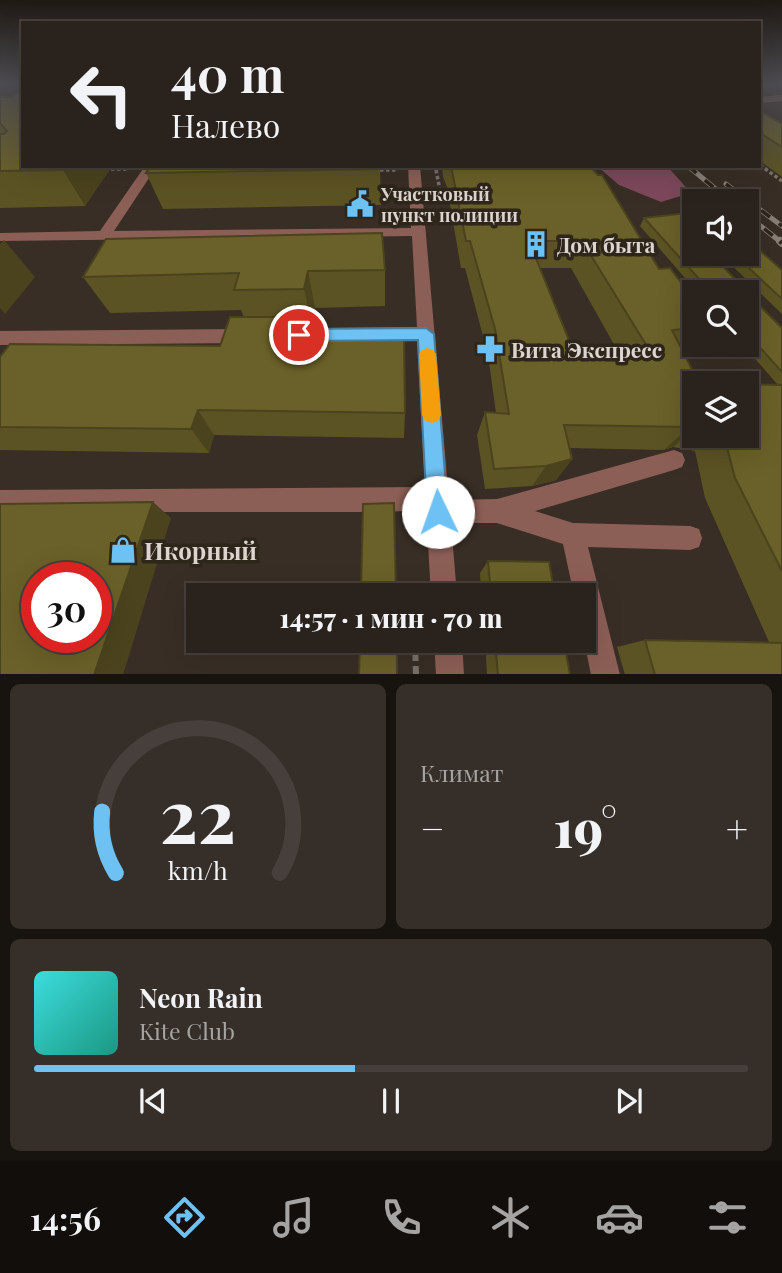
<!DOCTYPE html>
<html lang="ru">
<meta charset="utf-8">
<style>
:root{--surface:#2a221c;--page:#362f29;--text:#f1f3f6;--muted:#a5a4a3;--line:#463f3b;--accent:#6ec2f3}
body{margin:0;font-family:"Playfair Display",serif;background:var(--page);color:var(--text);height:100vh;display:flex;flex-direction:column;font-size:26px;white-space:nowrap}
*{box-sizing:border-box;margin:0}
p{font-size:23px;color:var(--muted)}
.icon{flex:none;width:38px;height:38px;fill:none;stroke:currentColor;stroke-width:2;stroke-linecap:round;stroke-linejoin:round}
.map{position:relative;height:674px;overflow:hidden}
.sheet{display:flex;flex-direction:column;gap:10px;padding:10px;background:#17130f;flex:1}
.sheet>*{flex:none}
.guide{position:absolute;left:21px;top:21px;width:740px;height:147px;border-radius:0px;box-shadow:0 7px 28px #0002,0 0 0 2px var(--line);background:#2a221c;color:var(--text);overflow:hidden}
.buttons{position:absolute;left:682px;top:189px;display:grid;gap:14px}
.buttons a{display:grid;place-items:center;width:77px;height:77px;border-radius:0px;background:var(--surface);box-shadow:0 7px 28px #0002,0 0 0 2px var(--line);font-size:35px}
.speed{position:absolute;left:21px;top:562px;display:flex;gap:14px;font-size:35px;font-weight:700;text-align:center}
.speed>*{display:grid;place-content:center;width:91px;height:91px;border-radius:50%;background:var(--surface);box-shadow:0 7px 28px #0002,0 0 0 2px var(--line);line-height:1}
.speed .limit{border:10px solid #d22;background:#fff;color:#111}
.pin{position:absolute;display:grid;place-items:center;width:60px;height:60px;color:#fff;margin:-30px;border:4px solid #fff;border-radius:50%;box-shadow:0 2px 7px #0007}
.me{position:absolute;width:77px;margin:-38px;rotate:357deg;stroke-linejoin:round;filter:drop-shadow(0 0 5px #0008)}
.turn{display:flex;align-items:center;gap:24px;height:147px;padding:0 35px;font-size:32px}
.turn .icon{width:91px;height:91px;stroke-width:2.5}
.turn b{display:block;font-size:49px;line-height:60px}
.big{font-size:52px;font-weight:800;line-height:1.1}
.sheet .widget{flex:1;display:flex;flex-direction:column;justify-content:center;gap:10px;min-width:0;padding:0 24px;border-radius:10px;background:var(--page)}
.sheet .dial{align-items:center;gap:0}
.dial svg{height:182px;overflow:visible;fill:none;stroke:var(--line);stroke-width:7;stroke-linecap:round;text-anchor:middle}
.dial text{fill:var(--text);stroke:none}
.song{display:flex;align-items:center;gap:21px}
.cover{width:84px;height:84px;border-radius:10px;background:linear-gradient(135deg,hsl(180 70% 55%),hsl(170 70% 35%))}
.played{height:7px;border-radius:4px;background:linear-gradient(90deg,var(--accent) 45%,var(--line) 45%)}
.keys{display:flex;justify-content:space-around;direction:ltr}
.heat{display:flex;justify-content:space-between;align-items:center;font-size:38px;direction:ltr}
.sheet .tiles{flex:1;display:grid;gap:10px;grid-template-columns:1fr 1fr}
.widget:last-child{grid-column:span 2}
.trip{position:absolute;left:186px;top:583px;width:410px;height:70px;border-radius:0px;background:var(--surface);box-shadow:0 7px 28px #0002,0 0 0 2px var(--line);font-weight:800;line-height:70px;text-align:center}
.menu{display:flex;height:112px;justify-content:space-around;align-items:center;background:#110e0b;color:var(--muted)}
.menu .icon{width:49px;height:49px}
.menu .selected{color:var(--accent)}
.menu b{font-size:32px;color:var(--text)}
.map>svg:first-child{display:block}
.forest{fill:#7d485b}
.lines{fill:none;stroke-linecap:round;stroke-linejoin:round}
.path-far1{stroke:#797169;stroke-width:3.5;stroke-dasharray:3.5 2.5;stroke-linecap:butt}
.path{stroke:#797169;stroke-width:6;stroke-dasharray:8 5;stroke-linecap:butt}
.minor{fill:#8c5f56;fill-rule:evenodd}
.rail-far1-casing{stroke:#888078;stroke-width:5}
.rail-casing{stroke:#888078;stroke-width:8}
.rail-far1{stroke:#2e251b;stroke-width:3.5;stroke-dasharray:11;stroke-linecap:butt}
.rail{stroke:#2e251b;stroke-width:5;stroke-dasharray:15;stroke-linecap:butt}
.wall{fill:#5b5323;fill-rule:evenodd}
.shaded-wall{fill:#4a431d}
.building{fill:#6a6029;stroke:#4a431d;stroke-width:2;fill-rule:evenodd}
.route{fill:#6ec2f3;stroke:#487e9e;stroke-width:2}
.slow{fill:#f59e0b}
.labels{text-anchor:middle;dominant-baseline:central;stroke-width:7;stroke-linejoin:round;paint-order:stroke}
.far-poi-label{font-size:18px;font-weight:bold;fill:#dcd5cf;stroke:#2e251b;text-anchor:start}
.poi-label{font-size:21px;font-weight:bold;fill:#dcd5cf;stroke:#2e251b;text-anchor:start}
.near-poi-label{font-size:24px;font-weight:bold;fill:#dcd5cf;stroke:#2e251b;text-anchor:start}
</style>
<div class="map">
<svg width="782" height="675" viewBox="0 0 782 675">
<rect width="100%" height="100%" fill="#382e25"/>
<path class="forest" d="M597,166H667L691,193L661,202L619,185Z"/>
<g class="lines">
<path class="path-far1" d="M760,165L782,181
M105,169H127
M374,170H397
M436,170L441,195L453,194"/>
<path class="path" d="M415,640L416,675"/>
<path class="minor" d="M782,95V101L760,103V97Z
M145,166H157L114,231L411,228L408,166H420L449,500L497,499L674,450L682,453L685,460L682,467L674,470L535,511L573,523L690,526L699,529L702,538L699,547L690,550L588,547L620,675H591L583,635V595H574L563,544L497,523H451L457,595H431L426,510L383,512H0V490L425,487L417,341L329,342L323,340L320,335L323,330L329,328L417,327L412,236L0,241V233L100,231Z
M245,329L251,331L254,336L251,341L245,343L0,345V331Z
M434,640H462L464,675H436Z"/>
<defs>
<path id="rail-far1" d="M688,166L730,201
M726,184L782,226
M747,215L782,243"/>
<path id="rail" d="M780,241L782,243"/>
</defs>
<use href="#rail-far1" class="rail-far1-casing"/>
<use href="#rail" class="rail-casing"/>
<use href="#rail-far1" class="rail-far1"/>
<use href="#rail" class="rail"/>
</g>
<path class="wall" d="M760,83H777L774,87L760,88Z
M0,97H12L23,166H112L85,206L0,208Z
M760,115L782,124V177L760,161Z
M380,166L381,205L163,209L146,173Z
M442,166H590L598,175H602L659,269L670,268L695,301V345H699L692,353H684L699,383H713H695V436H747V384L778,385L743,345H747V292H697L640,226L644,218L695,212V231H689L695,234V254H711L742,286L751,287L752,298L782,328V675H625L617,647L645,640L769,642L705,498L695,451L673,447L664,450L570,448L572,459L556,480L532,486L485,489L477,435L485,412L496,413L488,355L465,268H461L447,187L443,177ZM539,268H571L620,355H575Z
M720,254H747L782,270V314Z
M385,270V306L315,308L312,325H304L306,334L405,413L404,438L214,435L209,453L0,450V357L220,346L244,317L241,310L110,313L83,277Z
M488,561L555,595H481L480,573Z
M485,640H564L570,675H487Z"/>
<path class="shaded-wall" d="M66,166H112L85,206L63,170Z
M4,240L35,277L5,314L0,308V244Z
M308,271L315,308L312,325L304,289Z
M302,317L309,345L299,334Z
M198,410L214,435L209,453L191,429Z
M695,426V428L673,447L664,450L689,427Z
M572,459L556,480L532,486L546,466Z
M153,502L171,518L123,675H94Z"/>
<path class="building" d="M23,89V166H66L63,170L0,171V134H4L7,131L0,123V97H12Z
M762,112L782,124V147L760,133V115Z
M150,166H380V169L146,173Z
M451,166H590L598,175H602L659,269L670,268L695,301V328L672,330L699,383H713H695V426L689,427L564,425L572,459L546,466L494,469L485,412L509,414L495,329L470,241H466ZM529,241H582L653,356L575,355Z
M695,212V223L686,230L695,234V254H711L742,286L751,287L752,298L782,328V372L747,333V292H711L644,218Z
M382,233L385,270L308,271L304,289L234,290L239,273L83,277L106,239Z
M747,239L782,270V299L734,254H747Z
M230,317H302L299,334L404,335L405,413L198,410L191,429L0,427V357L10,344L220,346Z
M747,384L782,385V571L735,478L724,436H747Z
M153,502L94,675H0V504ZM37,578H96V637H37Z
M394,503L396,595H361L363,504Z
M488,561L549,562L555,595H491Z
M360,640H397V675H359Z
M495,640H564L570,675H498Z
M645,640L782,643V675H655Z"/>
<linearGradient id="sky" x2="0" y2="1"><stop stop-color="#1f1914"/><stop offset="0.47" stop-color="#4d4c51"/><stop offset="1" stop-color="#4d4c51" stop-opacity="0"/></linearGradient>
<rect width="782" height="177" fill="url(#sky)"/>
<path class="route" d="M426,328L434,334L448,512L445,520L438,523L430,520L427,512L418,340L299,341L291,335L299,329Z"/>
<path class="slow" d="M427,348L433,350L436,354L441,415L438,421L432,423L425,421L422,415L419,354L422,350Z"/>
<defs>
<symbol id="civic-bare" viewBox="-9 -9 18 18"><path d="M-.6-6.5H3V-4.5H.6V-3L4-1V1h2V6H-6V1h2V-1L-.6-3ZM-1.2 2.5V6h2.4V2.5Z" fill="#6ec2f3" stroke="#2e251b" stroke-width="2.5" paint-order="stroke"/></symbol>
<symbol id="building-bare" viewBox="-9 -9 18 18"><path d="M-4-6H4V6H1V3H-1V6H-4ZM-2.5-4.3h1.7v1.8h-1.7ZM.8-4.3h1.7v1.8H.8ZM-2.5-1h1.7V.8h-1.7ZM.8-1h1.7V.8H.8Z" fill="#6ec2f3" stroke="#2e251b" stroke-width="2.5" paint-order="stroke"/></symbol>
<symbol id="pharmacy-bare" viewBox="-9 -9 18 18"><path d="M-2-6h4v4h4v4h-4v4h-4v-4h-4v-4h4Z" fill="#6ec2f3" stroke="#2e251b" stroke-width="2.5" paint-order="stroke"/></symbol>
<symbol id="shop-bare" viewBox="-9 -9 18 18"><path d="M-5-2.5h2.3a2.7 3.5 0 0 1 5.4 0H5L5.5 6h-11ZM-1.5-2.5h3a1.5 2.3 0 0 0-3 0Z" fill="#6ec2f3" stroke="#2e251b" stroke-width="2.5" paint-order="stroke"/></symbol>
</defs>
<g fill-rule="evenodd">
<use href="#civic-bare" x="341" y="185" width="38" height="38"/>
<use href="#building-bare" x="517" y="225" width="38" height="38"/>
<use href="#pharmacy-bare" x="471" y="330" width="38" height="38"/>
<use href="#shop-bare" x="104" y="531" width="38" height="38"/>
</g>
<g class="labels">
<g class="far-poi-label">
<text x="381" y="194">Участковый<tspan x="381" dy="21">пункт полиции</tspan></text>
</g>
<g class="poi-label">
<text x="557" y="244">Дом быта</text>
<text x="511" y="349">Вита Экспресс</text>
</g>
<g class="near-poi-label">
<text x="144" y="550">Икорный</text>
</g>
</g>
</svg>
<div class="buttons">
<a><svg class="icon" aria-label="sound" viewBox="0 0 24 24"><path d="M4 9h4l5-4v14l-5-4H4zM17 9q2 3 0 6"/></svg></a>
<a><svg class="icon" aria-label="search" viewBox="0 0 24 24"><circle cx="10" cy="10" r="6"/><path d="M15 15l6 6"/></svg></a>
<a><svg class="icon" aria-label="layers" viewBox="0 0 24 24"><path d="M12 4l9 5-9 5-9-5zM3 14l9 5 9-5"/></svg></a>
</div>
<div class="speed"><div class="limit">30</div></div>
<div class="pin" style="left:299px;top:335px;background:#d93025"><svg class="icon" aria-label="arrive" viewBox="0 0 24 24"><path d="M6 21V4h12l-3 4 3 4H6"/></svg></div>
<svg class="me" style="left:438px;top:512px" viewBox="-20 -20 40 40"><circle r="19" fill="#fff"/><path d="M0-13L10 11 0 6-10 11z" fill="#6ec2f3"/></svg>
<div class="trip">14:57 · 1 мин · 70 m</div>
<div class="guide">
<div class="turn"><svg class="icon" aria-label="left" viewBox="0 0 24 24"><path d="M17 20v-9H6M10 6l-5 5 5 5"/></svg><div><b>40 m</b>Налево</div></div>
</div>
</div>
<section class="sheet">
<div class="tiles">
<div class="widget dial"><svg viewBox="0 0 100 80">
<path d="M14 69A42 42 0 1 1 86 69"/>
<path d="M14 69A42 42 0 0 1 8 42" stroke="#6ec2f3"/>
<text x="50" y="56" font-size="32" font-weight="700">22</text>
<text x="50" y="72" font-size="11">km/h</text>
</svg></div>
<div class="widget"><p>Климат</p>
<div class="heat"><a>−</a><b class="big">19°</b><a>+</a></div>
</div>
<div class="widget">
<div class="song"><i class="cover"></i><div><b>Neon Rain</b><p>Kite Club</p></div></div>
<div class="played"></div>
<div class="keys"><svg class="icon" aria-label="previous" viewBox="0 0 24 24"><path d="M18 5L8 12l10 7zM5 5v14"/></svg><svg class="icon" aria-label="pause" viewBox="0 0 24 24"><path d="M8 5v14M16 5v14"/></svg><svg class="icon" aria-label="next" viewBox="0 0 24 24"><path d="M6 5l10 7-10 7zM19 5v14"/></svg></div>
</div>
</div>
</section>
<nav class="menu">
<b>14:56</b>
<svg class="icon selected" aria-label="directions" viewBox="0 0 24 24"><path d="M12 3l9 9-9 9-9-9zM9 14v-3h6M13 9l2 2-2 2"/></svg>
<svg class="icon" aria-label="music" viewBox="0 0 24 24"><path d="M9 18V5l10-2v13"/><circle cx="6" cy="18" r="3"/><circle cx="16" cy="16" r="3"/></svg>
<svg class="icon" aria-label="phone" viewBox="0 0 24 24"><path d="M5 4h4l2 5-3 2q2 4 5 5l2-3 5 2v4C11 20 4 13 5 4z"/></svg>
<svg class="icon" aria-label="climate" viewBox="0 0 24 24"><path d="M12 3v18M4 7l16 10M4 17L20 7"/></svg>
<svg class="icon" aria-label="car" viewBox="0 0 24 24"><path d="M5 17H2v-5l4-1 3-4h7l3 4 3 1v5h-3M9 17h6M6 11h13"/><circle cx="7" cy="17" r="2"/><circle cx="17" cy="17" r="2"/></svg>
<svg class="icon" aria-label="filters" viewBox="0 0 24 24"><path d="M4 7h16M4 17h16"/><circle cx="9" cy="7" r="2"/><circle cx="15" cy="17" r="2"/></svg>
</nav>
